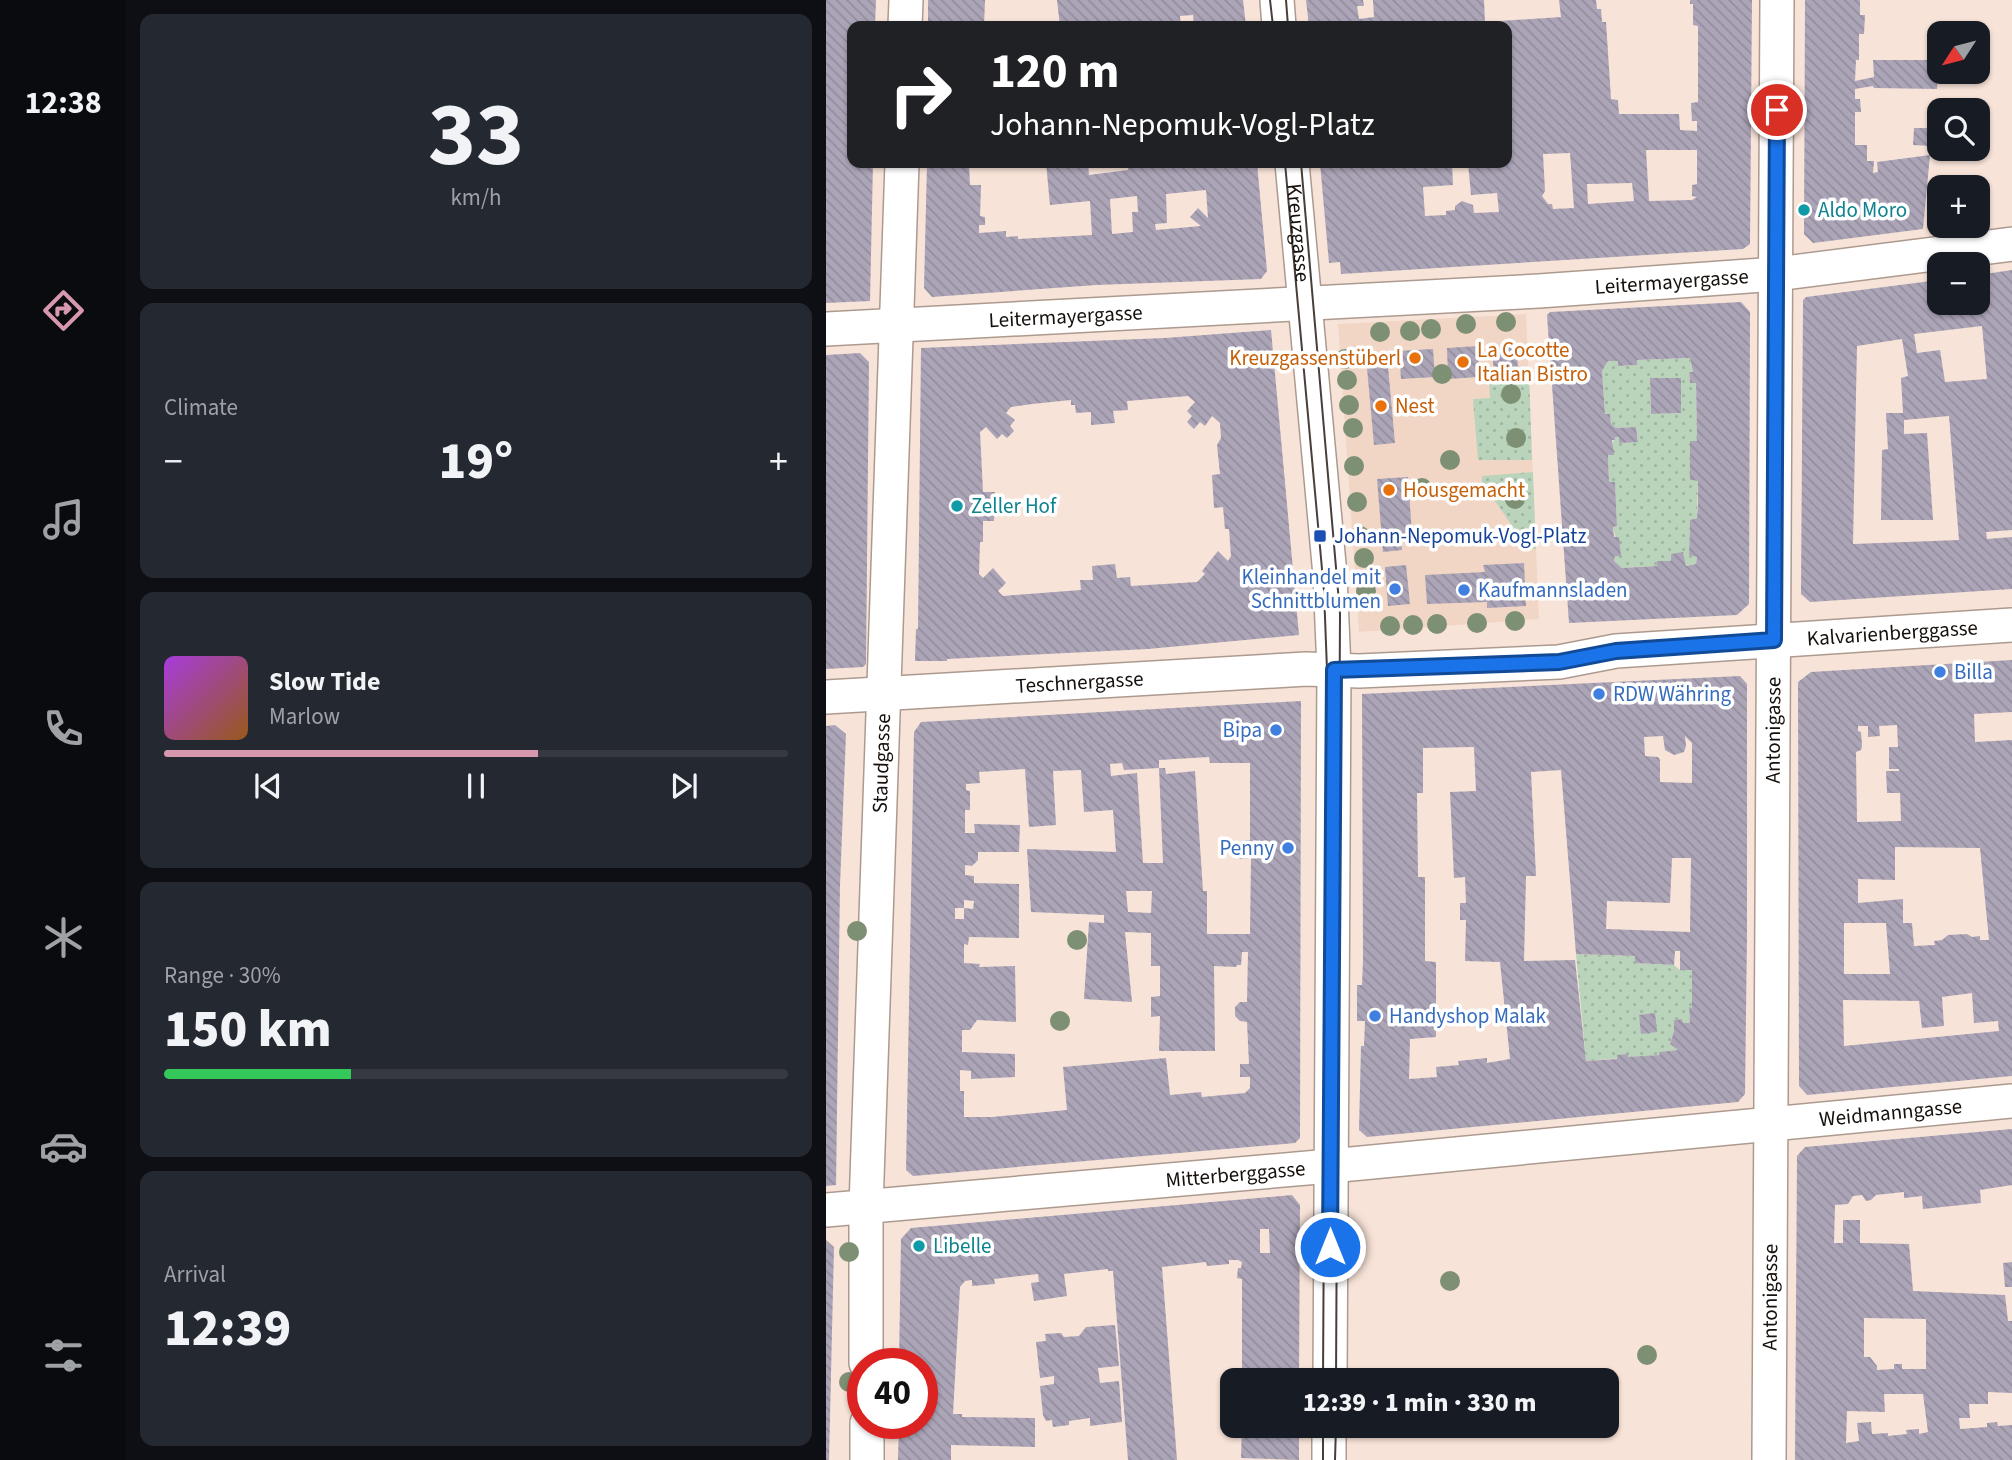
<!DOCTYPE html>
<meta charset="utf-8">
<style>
:root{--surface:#171b24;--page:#242831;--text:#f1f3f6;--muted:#9ea1a6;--line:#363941;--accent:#d797ad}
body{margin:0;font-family:"Source Sans 3",sans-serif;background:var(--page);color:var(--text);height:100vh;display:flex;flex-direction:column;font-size:26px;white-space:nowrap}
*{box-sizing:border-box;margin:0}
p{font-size:23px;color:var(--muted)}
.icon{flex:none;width:38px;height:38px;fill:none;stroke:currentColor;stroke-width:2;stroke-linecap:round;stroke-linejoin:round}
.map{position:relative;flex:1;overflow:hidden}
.details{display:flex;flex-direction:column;gap:14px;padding:14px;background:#0d0f14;width:700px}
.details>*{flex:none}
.top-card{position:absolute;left:21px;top:21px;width:665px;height:147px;border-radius:14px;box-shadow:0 2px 5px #0004;background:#202124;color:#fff;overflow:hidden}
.needle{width:46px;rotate:234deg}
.buttons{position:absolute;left:1101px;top:21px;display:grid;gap:14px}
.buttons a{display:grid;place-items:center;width:63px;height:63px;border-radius:14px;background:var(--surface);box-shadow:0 2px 5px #0004;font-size:35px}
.speed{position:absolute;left:21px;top:1348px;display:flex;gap:14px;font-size:35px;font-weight:700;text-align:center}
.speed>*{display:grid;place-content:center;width:91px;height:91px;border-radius:50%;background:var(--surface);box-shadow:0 2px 5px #0004;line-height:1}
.speed .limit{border:10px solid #d22;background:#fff;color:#111}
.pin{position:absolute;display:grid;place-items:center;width:60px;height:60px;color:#fff;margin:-30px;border:4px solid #fff;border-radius:50%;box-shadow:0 2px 7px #0007}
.me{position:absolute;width:77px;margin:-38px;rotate:0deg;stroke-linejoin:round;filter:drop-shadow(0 0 5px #0008)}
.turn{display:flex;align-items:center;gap:24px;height:147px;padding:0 28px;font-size:32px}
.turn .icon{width:91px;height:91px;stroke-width:2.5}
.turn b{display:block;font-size:49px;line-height:60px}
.big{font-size:52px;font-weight:800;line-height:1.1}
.details .tile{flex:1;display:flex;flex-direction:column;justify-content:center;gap:10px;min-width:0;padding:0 24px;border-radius:14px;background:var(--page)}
.details .dial{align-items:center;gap:0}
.dial b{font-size:91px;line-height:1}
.song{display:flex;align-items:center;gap:21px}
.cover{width:84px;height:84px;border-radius:10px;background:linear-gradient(135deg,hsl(280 70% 55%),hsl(30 70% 35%))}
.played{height:7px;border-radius:4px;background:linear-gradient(90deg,var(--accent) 60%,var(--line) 60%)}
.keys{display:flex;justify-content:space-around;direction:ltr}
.heat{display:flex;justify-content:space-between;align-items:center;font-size:38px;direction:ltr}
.charge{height:10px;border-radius:5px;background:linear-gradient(90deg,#34c759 30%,var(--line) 0)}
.trip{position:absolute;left:394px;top:1368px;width:399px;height:70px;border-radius:14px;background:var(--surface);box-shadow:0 2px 5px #0004;font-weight:800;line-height:70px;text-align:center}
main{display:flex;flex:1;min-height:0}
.tabs{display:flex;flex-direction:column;width:126px;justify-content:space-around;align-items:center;background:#090b0e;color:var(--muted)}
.tabs .icon{width:49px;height:49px}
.tabs .active{color:var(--accent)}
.tabs b{font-size:32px;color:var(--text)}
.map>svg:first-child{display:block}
.built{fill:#f1d6c6}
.grass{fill:url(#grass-dots);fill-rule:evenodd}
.building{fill:url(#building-back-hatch);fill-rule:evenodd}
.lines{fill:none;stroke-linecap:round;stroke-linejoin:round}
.minor-casing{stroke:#ad9a8f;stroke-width:36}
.minor{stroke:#fff;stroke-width:33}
.tram{stroke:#483f3a;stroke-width:2}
.tree{fill:#7e9074}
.route-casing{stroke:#114b97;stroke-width:18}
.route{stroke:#1a73e8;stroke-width:12}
.culture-dot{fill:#0f9aa8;stroke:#fff;stroke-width:2.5}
.food-dot{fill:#e8710a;stroke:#fff;stroke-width:2.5}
.transit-dot{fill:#1a4fb4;stroke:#fff;stroke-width:2.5}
.shop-dot{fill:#3f7fe0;stroke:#fff;stroke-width:2.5}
.labels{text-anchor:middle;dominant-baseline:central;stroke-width:7;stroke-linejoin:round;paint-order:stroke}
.culture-label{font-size:21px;fill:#0d838f;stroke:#fff;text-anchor:start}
.street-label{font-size:21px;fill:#16100c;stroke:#fff}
.food-label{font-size:21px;fill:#c56008;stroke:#fff;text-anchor:start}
.transit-label{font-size:21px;fill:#164399;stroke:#fff;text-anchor:start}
.shop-label{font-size:21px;fill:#366cbe;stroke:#fff;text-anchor:start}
</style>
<main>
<nav class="tabs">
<b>12:38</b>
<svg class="icon active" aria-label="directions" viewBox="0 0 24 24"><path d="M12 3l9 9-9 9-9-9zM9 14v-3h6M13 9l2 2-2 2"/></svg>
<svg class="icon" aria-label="music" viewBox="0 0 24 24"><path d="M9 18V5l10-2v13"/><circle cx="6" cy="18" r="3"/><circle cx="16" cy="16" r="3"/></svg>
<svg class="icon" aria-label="phone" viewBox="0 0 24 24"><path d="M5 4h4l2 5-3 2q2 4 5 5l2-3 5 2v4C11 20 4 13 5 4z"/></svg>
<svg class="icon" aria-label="climate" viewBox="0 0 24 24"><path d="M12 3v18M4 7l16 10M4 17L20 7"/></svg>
<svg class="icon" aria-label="car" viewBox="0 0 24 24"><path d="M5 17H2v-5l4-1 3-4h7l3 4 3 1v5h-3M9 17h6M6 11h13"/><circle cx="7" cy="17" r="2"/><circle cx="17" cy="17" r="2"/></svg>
<svg class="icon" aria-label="filters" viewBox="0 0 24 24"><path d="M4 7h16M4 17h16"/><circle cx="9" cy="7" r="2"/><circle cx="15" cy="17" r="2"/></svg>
</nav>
<section class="details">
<div class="tile dial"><b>33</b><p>km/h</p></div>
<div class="tile"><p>Climate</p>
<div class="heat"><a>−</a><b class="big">19°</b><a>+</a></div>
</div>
<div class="tile">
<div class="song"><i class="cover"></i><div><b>Slow Tide</b><p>Marlow</p></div></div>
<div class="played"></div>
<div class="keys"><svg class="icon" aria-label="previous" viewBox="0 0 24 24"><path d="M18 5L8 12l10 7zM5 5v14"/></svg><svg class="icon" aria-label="pause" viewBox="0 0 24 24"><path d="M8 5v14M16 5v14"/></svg><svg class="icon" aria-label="next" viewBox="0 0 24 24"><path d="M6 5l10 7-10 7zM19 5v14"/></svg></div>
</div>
<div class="tile"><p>Range · 30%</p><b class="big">150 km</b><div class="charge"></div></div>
<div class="tile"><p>Arrival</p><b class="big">12:39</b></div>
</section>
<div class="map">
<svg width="1186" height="1460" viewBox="0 0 1186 1460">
<defs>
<pattern id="grass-dots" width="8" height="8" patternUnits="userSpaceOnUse" patternTransform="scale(1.75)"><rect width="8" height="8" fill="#bad4bb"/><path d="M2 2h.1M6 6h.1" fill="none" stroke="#9fb5a0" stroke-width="1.8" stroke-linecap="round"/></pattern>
<pattern id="building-back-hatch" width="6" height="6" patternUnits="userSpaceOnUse" patternTransform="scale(1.75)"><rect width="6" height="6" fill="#aca5b8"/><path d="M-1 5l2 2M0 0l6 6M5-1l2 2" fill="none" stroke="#938d9d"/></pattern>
</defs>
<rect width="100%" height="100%" fill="#f8e3d8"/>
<path class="built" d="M700,314L713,619L533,632L512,324Z"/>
<path class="grass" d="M864,358L867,372L863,373L864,383H870L871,441H864V480L872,481L871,518L864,520L863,554L871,557L870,564L860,566L857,553L845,554V561H831V566L796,568L788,561L789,556H794L787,527L791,526L789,483L783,482L782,455L789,437H793L794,443L812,441L810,427L790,428L785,424L784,414H779L776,371L782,361H792L793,366L811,365V360ZM824,378H855V413L825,414Z
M703,372L706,460H652L647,399L664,398L663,374Z
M707,472L710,549H702L656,482V476Z
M750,954L809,956V963L848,965L854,970H866V1008H863L864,1023H857L856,1019L848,1020V1031L844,1044L852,1050L834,1052V1055L760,1061Z"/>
<path class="building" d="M0,0H50L49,26H26V163H47L44,301L0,303Z
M102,0H159L158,26H102Z
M231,0H417L420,26H368L367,15L354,16L355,26H234Z
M480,0H537L538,6H531L533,19L548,17L547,0H658L659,22L735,17L733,0H770L771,9H775L776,22H780L785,99L792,100L793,114H853L854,130L871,131V121H866L865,103L872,102V26L867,25V4H864V0H926L924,244L917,249L515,274L514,262L503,263L494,163H549V167L568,166V163H626L627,185L597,187L599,216L620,215V211L629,210V206L636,201L647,205L648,213L673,212L671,193L645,195L642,163H681V26H483ZM820,150H871V184L866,185V196L871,197L866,200L823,201ZM744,153L748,208L727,209L726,204H722L716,196L719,191L717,154ZM806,183L808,201L762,204L761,184Z
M979,0H1034V15H1039L1038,34H1033V60H1030L1029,81L1048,77L1047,60H1113L1111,89L1048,88L1047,86L1029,89V99H1034L1035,112H1029V145H1041V161H1048L1047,173L1052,172L1051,162L1104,155L1097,229L987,243L978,234Z
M1088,128H1107L1105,146L1087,145Z
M220,163H262L263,175L302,170V165L328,163H431L441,271L435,279L270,285L106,297L98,288L101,164H143L144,185H155L154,216L159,217V225H153V233L180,231V237L192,236V239L266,235L264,201L224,205ZM380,190L382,218L372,208L364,217L375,226L330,230L329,224L341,223L340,194ZM311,196L312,212H306L307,232L286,234L284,199Z
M1186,270V530L1160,532L1161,539L1186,537V589L984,602L975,594L977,300L980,297L1113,280V303H1152V275ZM1156,326L1161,379L1119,382L1114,350L1091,353L1088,334ZM1076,339L1082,376L1075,378L1077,413H1060L1062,449L1056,450L1055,520H1107L1101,433L1078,434V420L1123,416L1133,540L1027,544L1031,346Z
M915,302L924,312L923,604L911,615L743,623L721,315L724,312ZM864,358L867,372H863L864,383H870L871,441H864V480L872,481V503L871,518L864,520L863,555L871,557L870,564L860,566L857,552L845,554V561H831V566L796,568L788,561L789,556H795L793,537H788L787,527L791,526L789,482H783L782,455H788L786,440H789V437H793V443L812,442L810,427L790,428L785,424L784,414H779L776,371L782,361H792V366L811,365V360Z
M445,330L473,635L322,649L121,659V661H89L90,629H92L95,348L339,338ZM362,396L369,402L361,411L366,416L361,422L368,429L374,422L379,426L386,416L394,423L395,438L391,445L394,474L386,475L388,508L397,507L399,529H403L405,556L402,561L392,551L376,571L379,574L371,582L305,586L304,577L291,578L289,564L266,566L267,580H254L255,590L202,594L177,596L172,591L180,583L167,568L157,578L153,574L154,542H157V521H168L169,492H157L154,432L160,427L171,439L176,434L181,438L188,431L184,426L189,420L180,413L185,407L206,404L245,400V405H249L250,413L265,412V425L289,423L287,411L302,410L301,401Z
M652,346L653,377L622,379L621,348Z
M691,347L692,372L668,374L666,348Z
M607,349L609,377L575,379L574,365H570L571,351Z
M34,353L43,362L40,664L37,667L0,669V355Z
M562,367L569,443L548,445L541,368Z
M824,378H855V413L825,414Z
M582,477L586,534L575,535L576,550L557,552L551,479Z
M698,563L700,606L661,608V602L601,604L599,575L659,572L657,565Z
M580,565L584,604L562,606L559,567Z
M1186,660V712L1148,714L1149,742L1186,740V1076L981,1095L973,1086L972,682L985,672ZM1071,725L1072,747H1063V769H1073V771H1060L1061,793H1074L1075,821L1031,822L1030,752L1035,750L1036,746L1035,732L1032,731V726H1042V737L1054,736L1053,726ZM1069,847L1154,848L1163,940H1154V936L1146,937L1141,934L1122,935L1116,940L1108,941L1109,945L1088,946L1086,923H1077V899L1032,903V879L1069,880ZM1018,923H1060L1064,974H1018ZM1146,993L1148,1023L1172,1021L1173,1031L1018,1046L1017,1000L1093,1001L1096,1028L1118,1026L1116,997Z
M914,676L921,684V935L919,1094L912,1102L541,1137L533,1130L535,1046H538L539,1021H531V985H536L537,960L536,694ZM837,736L839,750L848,755L858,752L860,746L859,736L866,743V783L834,782V760L832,757L819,756L818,737ZM648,747L650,791L624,792L628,878L639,877L640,903H634V920H640L639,961L674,962L684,1059L661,1063V1058L632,1061L633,1065L610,1067L611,1077L583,1079L584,1039L610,1037V962L599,961V877H592L591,793H597V748ZM735,770L750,954L809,956V963L848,965L849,951H854V970H866V1008L863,1007L864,1023H857L856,1019L848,1020V1031L844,1044L852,1050L833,1052L834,1055L802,1057V1054L791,1055V1059L760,1061L749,960L698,961L700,876H710L705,772ZM846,858H865L864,932L780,929L781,901L844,903Z
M475,701L474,1138L469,1143L87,1176L80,1170L88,732L95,722ZM383,757L384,763H424V840L414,841L408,846V853L414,859L425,858L424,934H381V891H377L369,771L340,774L339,768H333L337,863H317L311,773L285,776L284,764L296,763L298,770L333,768V760ZM199,769L203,827L230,825L227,771L255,770L258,812L287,810L290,852L201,849L205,912L278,915V923L263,922L258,999L306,1002L299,932L325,933V966H334V996L325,997V1017L334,1016L333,1051H389L388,966L410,967L411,965H415L416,952H422L421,1002H414L409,1007V1016L414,1021L421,1022L423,1064H414V1077H424V1088L419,1093L376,1097L375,1092L344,1095L340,1058L237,1067L241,1110L166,1117H138V1091H134V1070L145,1071V1079L189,1077V1054L136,1052V1030H144L151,1020L190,1022L189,966L153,967L154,964L138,963V944L142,945L143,937L193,938V884L148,883V876L139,875V865L146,866L152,860V852H193L194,825L148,824L149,833H139V810H144V791L140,790V784L154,783L153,772ZM300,891H326L325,913L302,912ZM138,900L148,901L147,909L138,908V919H129V908H138Z
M9,725L20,734L14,885L10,1185L0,1186V726Z
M829,1013L831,1032L815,1034L813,1015Z
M1186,1129V1185L1154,1190L1155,1203L1097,1209L1096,1196L1078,1198V1192L1050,1195L1045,1200L1040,1201L1036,1195L1027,1196L1022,1204L1009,1205L1008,1243H1017V1220H1034V1243L1083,1244L1087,1291L1179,1295L1182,1321H1186V1393L1162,1392V1404H1143L1144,1418H1133L1134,1429L1161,1427V1423L1171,1422L1172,1426L1186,1425V1460H969L971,1156L979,1147ZM1038,1318L1100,1319V1369H1076V1364H1068V1369L1051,1370V1366L1044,1357H1038ZM1058,1394H1097L1102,1432L1093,1434V1429L1080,1430L1081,1434L1062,1436V1433L1046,1434L1045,1422L1031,1423L1033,1441L1020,1443L1021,1411L1059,1412Z
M466,1195L474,1205L473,1381H416V1279L411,1278L412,1268H415L416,1262L412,1260H403V1264L381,1266L380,1262L336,1267L351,1460H302L287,1271H282V1269L238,1274L241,1296L208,1301L205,1283L213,1282L212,1274L168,1279L169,1284L146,1286V1280L139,1281L134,1287L127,1414H136V1417L209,1418V1447L125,1445V1460H72L73,1423H96V1363H73L75,1239L85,1228ZM434,1229H443L444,1253H434Z
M0,1240L8,1247L3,1460H0Z
M1186,1262V1287H1179L1177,1263Z
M289,1325L293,1366L272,1368L274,1383L293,1381L296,1422L264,1426V1418L243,1421V1425L227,1427L226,1420L220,1421L217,1415L214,1386L228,1384V1376L214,1378L210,1342L220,1341L219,1334L235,1333L238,1337L253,1336L260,1327Z
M416,1426H473V1460L415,1458Z"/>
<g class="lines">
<defs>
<g id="minor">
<path d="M451,0L453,26"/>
<path d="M79,26L80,0"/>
<path id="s1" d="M466,163L504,575L508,670L504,1381"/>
<path id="s2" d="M0,329L713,291L951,274L1186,244"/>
<path id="s3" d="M0,697L480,669L533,671L733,662L790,651L1186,625"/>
<path id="s4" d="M0,1210L504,1166L1186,1101"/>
<path id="s5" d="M40,1363V1207L76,163"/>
<path d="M41,1423V1460"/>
<path d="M503,1460V1426"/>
<path id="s6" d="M943,1460L951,0"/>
</g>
</defs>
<use href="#minor" class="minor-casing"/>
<use href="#minor" class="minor"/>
<path class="tram" d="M444,0L447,26
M460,0L462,26
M459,163L498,591L501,670L497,1381
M475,163L514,614L510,1381
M497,1460V1426
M509,1460L510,1426"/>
</g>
<g class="tree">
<circle cx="680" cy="322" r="10"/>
<circle cx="640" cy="324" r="10"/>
<circle cx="605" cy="329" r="10"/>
<circle cx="584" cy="331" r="10"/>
<circle cx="554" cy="332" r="10"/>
<circle cx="519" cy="359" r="10"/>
<circle cx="616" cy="374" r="10"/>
<circle cx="521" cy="380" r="10"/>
<circle cx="685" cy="394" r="10"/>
<circle cx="523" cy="405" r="10"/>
<circle cx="527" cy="428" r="10"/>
<circle cx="690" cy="438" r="10"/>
<circle cx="624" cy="460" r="10"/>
<circle cx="528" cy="466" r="10"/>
<circle cx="596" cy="488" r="10"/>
<circle cx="689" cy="499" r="10"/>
<circle cx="531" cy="502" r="10"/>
<circle cx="534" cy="536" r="10"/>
<circle cx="538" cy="558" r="10"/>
<circle cx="540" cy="591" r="10"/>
<circle cx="689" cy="621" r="10"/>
<circle cx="651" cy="623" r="10"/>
<circle cx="611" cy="624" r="10"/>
<circle cx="587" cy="625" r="10"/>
<circle cx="564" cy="626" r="10"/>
<circle cx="31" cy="931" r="10"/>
<circle cx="251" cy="940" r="10"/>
<circle cx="234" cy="1021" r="10"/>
<circle cx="23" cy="1252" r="10"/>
<circle cx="624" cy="1281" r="10"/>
<circle cx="821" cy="1355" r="10"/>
<circle cx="23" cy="1382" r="10"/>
</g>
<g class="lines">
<defs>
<path id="route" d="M504,1247L508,670L733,662L790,651L948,640L951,110"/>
</defs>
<use href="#route" class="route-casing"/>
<use href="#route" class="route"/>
</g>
<g class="culture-dot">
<circle cx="978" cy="210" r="7"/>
<circle cx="131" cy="506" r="7"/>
<circle cx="93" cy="1246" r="7"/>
</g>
<g class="food-dot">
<circle cx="589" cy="358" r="7"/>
<circle cx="637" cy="362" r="7"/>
<circle cx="555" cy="406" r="7"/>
<circle cx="563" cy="490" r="7"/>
</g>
<rect class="transit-dot" x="487" y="529" width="14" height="14" rx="3.5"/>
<g class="shop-dot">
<circle cx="569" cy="589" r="7"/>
<circle cx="638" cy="590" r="7"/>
<circle cx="1114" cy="672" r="7"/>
<circle cx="773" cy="694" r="7"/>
<circle cx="450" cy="730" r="7"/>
<circle cx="462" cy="848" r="7"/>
<circle cx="549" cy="1016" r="7"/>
</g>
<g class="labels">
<g class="culture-label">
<text x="992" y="210">Aldo Moro</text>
<text x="145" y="506">Zeller Hof</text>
<text x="107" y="1246">Libelle</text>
</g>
<g class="street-label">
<text stroke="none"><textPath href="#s1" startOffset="70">Kreuzgasse</textPath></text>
<text stroke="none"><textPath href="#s2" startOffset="847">Leitermayergasse</textPath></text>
<text stroke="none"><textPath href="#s2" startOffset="240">Leitermayergasse</textPath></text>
<text stroke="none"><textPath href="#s3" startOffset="1069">Kalvarienberggasse</textPath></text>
<text stroke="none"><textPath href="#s3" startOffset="254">Teschnergasse</textPath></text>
<text stroke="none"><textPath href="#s6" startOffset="730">Antonigasse</textPath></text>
<text stroke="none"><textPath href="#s5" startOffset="600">Staudgasse</textPath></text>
<text stroke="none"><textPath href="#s4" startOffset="1069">Weidmanngasse</textPath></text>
<text stroke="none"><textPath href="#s4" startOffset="411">Mitterberggasse</textPath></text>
<text stroke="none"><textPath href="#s6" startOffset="163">Antonigasse</textPath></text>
</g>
<g class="food-label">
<text x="651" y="350">La Cocotte<tspan x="651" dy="24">Italian Bistro</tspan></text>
<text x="575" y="358" text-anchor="end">Kreuzgassenstüberl</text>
<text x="569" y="406">Nest</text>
<text x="577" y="490">Housgemacht</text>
</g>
<g class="transit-label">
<text x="508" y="536">Johann-Nepomuk-Vogl-Platz</text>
</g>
<g class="shop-label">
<text x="555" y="577" text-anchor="end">Kleinhandel mit<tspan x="555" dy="24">Schnittblumen</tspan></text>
<text x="652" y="590">Kaufmannsladen</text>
<text x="1128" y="672">Billa</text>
<text x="787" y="694">RDW Währing</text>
<text x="436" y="730" text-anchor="end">Bipa</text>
<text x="448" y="848" text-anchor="end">Penny</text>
<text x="563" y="1016">Handyshop Malak</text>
</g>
</g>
</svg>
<div class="buttons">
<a><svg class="needle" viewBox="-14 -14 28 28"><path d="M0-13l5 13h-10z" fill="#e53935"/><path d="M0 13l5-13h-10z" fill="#9ea1a6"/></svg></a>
<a><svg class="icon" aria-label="search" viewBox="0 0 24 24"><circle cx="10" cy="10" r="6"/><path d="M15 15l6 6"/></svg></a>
<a>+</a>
<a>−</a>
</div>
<div class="speed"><div class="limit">40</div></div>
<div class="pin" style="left:951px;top:110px;background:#d93025"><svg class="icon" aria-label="arrive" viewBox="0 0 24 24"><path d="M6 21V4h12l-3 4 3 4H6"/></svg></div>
<svg class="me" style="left:504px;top:1247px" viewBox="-20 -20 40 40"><circle r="17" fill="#1a73e8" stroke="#fff" stroke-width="3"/><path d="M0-11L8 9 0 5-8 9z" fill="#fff"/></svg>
<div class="trip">12:39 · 1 min · 330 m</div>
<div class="top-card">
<div class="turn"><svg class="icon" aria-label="right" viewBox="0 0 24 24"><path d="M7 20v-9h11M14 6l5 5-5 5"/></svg><div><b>120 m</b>Johann-Nepomuk-Vogl-Platz</div></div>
</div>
</div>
</main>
